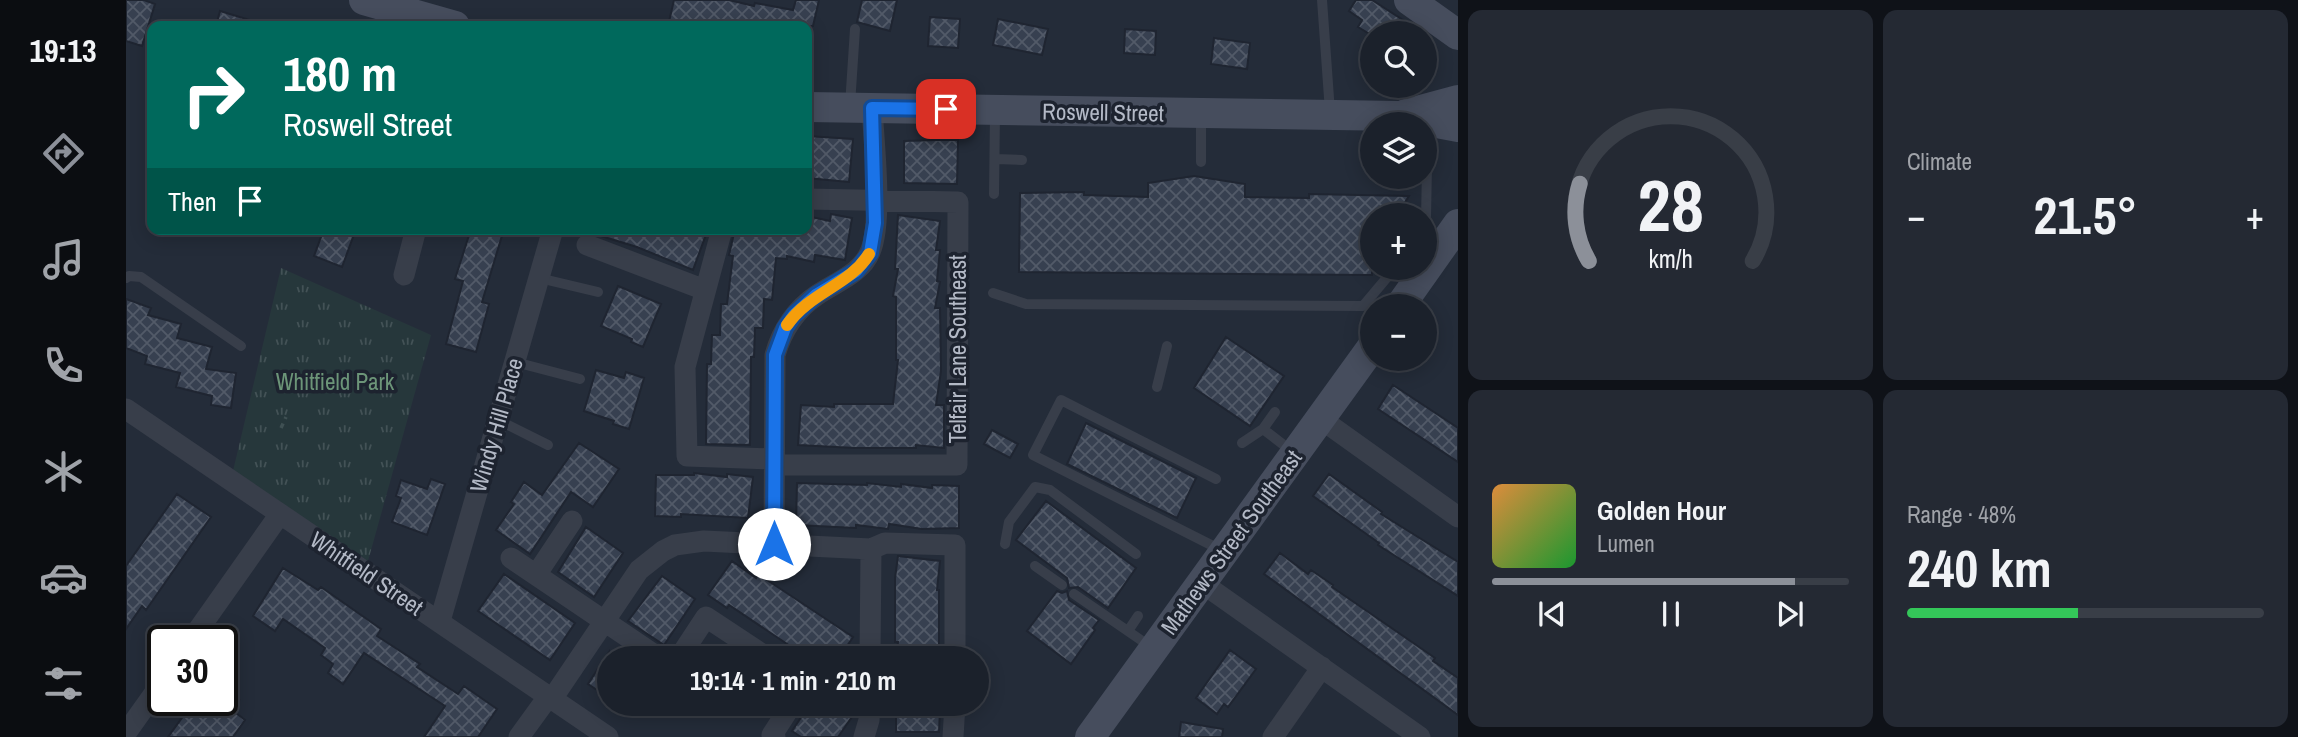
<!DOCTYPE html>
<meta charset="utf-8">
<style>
:root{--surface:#1b212b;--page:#242933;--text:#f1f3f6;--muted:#a0a3a9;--line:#393e47;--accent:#8c9099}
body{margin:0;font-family:"Archivo Narrow",sans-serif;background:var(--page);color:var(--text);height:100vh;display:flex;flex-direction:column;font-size:26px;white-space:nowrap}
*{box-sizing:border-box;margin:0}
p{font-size:23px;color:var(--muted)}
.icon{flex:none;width:38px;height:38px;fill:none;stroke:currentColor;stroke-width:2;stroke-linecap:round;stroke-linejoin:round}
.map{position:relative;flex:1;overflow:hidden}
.sheet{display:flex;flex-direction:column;gap:10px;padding:10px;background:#0f1218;width:840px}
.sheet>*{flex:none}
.hud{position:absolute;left:21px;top:21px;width:665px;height:214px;border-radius:14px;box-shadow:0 4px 18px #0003,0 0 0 2px var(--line);background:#00695c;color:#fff;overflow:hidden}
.tools{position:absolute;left:1234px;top:21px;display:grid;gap:14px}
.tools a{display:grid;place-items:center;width:77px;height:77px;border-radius:50%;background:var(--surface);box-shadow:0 4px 18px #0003,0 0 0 2px var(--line);font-size:35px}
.speed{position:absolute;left:21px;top:625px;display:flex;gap:14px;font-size:35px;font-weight:700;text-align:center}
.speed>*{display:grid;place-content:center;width:91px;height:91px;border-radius:50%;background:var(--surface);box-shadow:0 4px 18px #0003,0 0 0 2px var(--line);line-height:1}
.speed .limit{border:4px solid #111;border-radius:10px;background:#fff;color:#111}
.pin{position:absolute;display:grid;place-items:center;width:60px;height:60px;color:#fff;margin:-30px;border-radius:14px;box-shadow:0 4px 10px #0006}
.me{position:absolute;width:77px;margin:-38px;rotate:0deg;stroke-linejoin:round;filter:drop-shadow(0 0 5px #0008)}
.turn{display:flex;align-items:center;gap:24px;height:147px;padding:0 21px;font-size:32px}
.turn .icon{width:91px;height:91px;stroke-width:2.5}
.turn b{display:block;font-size:49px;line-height:60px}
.then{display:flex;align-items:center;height:66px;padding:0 21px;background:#0003;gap:14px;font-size:26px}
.big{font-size:52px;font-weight:700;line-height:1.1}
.sheet .card{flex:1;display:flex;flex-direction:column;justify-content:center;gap:10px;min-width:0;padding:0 24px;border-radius:14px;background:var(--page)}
.sheet .dial{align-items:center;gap:0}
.dial svg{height:182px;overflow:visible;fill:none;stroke:var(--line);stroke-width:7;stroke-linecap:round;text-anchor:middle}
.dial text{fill:var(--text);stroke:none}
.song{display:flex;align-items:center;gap:21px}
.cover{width:84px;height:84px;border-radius:10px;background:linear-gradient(135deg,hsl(30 70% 55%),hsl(130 70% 35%))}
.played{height:7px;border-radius:4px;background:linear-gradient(90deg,var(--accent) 85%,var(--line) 85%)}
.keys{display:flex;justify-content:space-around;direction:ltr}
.heat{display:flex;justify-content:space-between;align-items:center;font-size:38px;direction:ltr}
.charge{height:10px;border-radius:5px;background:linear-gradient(90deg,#34c759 48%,var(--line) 0)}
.sheet .tiles{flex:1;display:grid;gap:10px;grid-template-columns:repeat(2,1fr)}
.trip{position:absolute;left:471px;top:646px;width:392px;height:70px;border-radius:35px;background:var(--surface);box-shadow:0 4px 18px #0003,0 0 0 2px var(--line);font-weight:700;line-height:70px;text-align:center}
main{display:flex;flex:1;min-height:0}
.tabs{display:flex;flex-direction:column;width:126px;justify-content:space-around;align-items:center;background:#0b0d11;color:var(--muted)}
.tabs .icon{width:49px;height:49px}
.tabs .on{color:var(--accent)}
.tabs b{font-size:32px;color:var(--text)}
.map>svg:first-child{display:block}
.park{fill:url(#park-tufts)}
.building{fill:url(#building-cross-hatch);stroke:#1f2531;stroke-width:2}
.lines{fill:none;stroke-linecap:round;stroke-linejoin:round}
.path{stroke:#3f5053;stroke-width:3.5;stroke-dasharray:5 5;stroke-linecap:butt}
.lane{stroke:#383e4a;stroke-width:10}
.street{stroke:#383e4a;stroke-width:21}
.secondary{stroke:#464d5d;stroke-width:30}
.route-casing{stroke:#114b97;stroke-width:18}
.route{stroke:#1a73e8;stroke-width:12}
.slow{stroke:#f59e0b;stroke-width:12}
.labels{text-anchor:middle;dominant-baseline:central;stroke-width:7;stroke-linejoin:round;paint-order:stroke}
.street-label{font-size:23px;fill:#b3b9c6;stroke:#1d232f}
.park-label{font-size:23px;fill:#6c9578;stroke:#1d232f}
</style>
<main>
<nav class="tabs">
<b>19:13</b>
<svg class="icon on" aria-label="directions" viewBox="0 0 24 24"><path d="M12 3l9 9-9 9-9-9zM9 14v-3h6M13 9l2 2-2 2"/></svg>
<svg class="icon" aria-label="music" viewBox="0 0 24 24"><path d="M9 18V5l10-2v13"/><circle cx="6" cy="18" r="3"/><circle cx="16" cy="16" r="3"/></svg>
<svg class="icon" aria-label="phone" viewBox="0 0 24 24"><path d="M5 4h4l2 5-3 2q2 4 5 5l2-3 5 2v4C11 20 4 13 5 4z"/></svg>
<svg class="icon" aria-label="climate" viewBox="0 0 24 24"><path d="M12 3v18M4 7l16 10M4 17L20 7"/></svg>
<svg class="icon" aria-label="car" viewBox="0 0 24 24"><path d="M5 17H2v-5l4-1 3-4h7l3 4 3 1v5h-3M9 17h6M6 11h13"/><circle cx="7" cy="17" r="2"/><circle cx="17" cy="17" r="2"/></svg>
<svg class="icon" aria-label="filters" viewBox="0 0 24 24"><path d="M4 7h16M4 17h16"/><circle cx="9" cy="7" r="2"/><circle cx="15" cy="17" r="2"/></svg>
</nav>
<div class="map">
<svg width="1332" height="737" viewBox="0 0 1332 737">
<defs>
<pattern id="park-tufts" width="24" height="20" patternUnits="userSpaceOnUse" patternTransform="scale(1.75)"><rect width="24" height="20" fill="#26373b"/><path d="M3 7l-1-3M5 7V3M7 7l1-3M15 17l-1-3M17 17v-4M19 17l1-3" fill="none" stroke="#435256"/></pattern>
<pattern id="building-cross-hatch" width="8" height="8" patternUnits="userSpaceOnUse" patternTransform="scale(1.75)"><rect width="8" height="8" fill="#374050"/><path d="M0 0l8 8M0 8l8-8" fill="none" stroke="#525a68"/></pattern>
</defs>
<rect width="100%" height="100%" fill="#242c39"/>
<path class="park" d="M155,268L305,335L242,561L107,471Z"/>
<path class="building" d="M0,0H18L29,4L16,46L0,41Z
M548,0H603L628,6L629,3L667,10L670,0H693L687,26H542Z
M736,0H771L764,31L731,22Z
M1230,0H1246L1297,33H1242L1232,27L1236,20L1223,11Z
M94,11L133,23L132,26H90Z
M804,17L834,19L832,48L802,46Z
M872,19L922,29L916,55L867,45Z
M999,29L1030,31L1029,55L998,53Z
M1088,38L1124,43L1121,69L1085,64Z
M681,136L727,139L723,182L681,178Z
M809,140H832L831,184L778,183V141Z
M1068,176L1119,184V197L1183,198V194L1283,196L1271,215H1246V275L893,272L894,193L958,192V195L1022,197V183Z
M705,214L726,218L719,260L689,255L688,262L661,256V259L650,258L646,300L638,299L637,328H629L628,357H625L624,445L580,444L581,364H585L586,335H594L595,304H601L607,256L603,255L609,229H681V216L704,221Z
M772,215L814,221L810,250H814L811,281L814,282L809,308H814L815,371L810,405H818V448L790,445V448H729L672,445L675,405L708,407V404H767L772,360H770V297L767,296L772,269H769Z
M198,229H230L216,267L188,256Z
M345,229H378L356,302L363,304L350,352L320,344L337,281L329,279Z
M462,229H582L567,270L511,247L462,232Z
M492,286L535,304L517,347L505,342L506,339L475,326Z
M0,299L25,308L22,315L55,324L51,338L86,347L80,369L110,373L105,408L85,405L86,396L50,387L54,373L19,364L21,356L0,348Z
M1100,337L1158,376L1124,426L1068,388Z
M470,370L498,378L500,372L518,378L503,429L487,424L488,421L458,411Z
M1267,385L1332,428V462L1252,409Z
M960,423L1070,478L1051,518L941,464Z
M866,430L892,444L884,458L858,444Z
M453,443L493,469L467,507L445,492L404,554L370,530L388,504L385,502L398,482L416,495Z
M568,473L601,477V474L627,477L622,518L555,514V517L529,516L530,475H568Z
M1203,474L1256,512L1255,514L1332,562V596L1252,545L1253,543L1187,496Z
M305,479L319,484L301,535L266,522L275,498L270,496L275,480L301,489Z
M671,483L741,485V483L775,487V484L806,488V485L833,486V528L796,529L763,524L762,529L730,525V528L670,525Z
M51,494L85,517L20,610L16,606L0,629V566Z
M920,501L1010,568L982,608L952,587L943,588L941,578L890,540Z
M460,527L497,553L468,597L432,572Z
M1154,553L1182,574L1185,570L1207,585L1206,587L1309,658L1307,661L1332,678V715L1138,574Z
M772,556L814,561L811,590H813V658H770L772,642H769V578Z
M606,561L630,578L632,574L727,637L713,658H682L603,605L601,608L582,595Z
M157,568L192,590L195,587L255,629L251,636L294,664L291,667L332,694L338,686L371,709L352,737H298L319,706L238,653L217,684L202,673L207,664L195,655L199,648L157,619L149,631L127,616Z
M378,574L449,623L424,660L352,611Z
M536,576L569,599L538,645L502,621Z
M931,591L936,593L941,591L943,600L973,620L967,628L969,630L945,664L901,631Z
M1104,650L1130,669L1102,707L1098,704L1091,714L1070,698Z
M483,652V698L462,684Z
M96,690L113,700L106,710L119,720L107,737H42L69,700H96Z
M684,704H719L730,711L712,737H675L666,731Z
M770,710H814L813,732H770Z
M1055,722L1097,729L1096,737H1053Z"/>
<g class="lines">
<path class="path" d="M155,428L160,417"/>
<path class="lane" d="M1196,0L1204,112
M724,105L729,29
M869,159L896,160
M1075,162V116
M1298,166H1301L1300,218
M868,194L869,113
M0,278L3,276L15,277L115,346
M413,278L472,292
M867,293L900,304L1237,306L1269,268
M389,362L454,379
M1031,387L1041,346
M372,420L422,445
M1137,429L1168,453
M1116,443L1137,429L1149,412
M1090,479L935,400L907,455L1095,550
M879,544L883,522L909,487L924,490L1010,554
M909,566L936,585
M948,594L1025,647
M1002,631L1012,616"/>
<path class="street" d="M596,229L559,367L561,456L648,459
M461,245L579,290
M278,275L290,229
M0,409L482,737
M1195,419L1332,517
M648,465H831L832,202L681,199
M648,544L649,355C656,330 669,310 691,295C708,283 735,274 744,252C757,222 748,144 746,108
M745,549L759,543L829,545V658
M385,558L533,658
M410,575L446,521
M1076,583L1294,737
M314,621L427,229
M65,640L154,514
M553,658L580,617L642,658
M426,699L513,570L537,551L549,545L578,541L745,549L744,658
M0,733L37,681
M393,737L422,697
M649,737L646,735L666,704
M738,737L743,720L744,704
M827,737L829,704
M1147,737L1196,667"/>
<path class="secondary" d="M238,0L329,26
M1283,0L1332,35
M681,107L1273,116L1332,127
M1280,114L1332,100
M1274,306L1332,224
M964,737L1246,347"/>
</g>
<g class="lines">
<defs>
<path id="route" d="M648,544L649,355L659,328L668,315L690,295L730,271L744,253L749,223L746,108L820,109"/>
</defs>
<use href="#route" class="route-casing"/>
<use href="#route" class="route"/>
<path class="slow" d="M661,325C684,292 724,285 743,254"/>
</g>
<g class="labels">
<g class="street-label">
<text transform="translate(977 112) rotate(1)">Roswell Street</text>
<text transform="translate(831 349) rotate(-90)">Telfair Lane Southeast</text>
<text transform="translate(370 425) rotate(-74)">Windy Hill Place</text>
<text transform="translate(1105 542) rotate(-54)">Mathews Street Southeast</text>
<text transform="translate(241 573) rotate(34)">Whitfield Street</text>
</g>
<g class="park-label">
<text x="209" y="381">Whitfield Park</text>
</g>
</g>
</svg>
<div class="tools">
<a><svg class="icon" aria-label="search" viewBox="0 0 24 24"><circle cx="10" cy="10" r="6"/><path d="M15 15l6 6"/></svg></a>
<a><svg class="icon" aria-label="layers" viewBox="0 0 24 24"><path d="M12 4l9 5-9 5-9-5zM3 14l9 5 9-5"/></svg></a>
<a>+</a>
<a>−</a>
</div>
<div class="speed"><div class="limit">30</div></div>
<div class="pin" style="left:820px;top:109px;background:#d93025"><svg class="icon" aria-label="arrive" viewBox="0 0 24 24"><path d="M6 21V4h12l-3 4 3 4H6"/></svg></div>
<svg class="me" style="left:648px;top:544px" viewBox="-20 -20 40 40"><circle r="19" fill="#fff"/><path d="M0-13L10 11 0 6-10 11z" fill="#1a73e8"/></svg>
<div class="trip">19:14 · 1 min · 210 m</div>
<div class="hud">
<div class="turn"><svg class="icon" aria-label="right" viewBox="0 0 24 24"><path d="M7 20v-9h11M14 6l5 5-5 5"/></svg><div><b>180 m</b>Roswell Street</div></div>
<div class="then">Then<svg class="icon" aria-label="arrive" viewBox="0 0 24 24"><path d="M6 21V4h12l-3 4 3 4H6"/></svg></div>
</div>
</div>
<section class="sheet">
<div class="tiles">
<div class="card dial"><svg viewBox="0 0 100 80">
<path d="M14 69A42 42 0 1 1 86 69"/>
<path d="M14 69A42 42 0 0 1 10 35" stroke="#8c9099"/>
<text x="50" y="56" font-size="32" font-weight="700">28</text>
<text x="50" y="72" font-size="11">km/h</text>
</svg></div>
<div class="card"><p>Climate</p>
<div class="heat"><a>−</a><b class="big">21.5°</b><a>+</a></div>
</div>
<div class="card">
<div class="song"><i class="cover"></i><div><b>Golden Hour</b><p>Lumen</p></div></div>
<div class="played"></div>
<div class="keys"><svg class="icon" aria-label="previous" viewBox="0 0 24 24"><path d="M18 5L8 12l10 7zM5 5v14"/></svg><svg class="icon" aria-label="pause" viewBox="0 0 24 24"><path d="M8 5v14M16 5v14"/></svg><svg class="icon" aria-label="next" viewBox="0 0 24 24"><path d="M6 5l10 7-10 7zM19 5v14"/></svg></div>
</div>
<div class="card"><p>Range · 48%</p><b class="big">240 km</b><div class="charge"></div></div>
</div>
</section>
</main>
